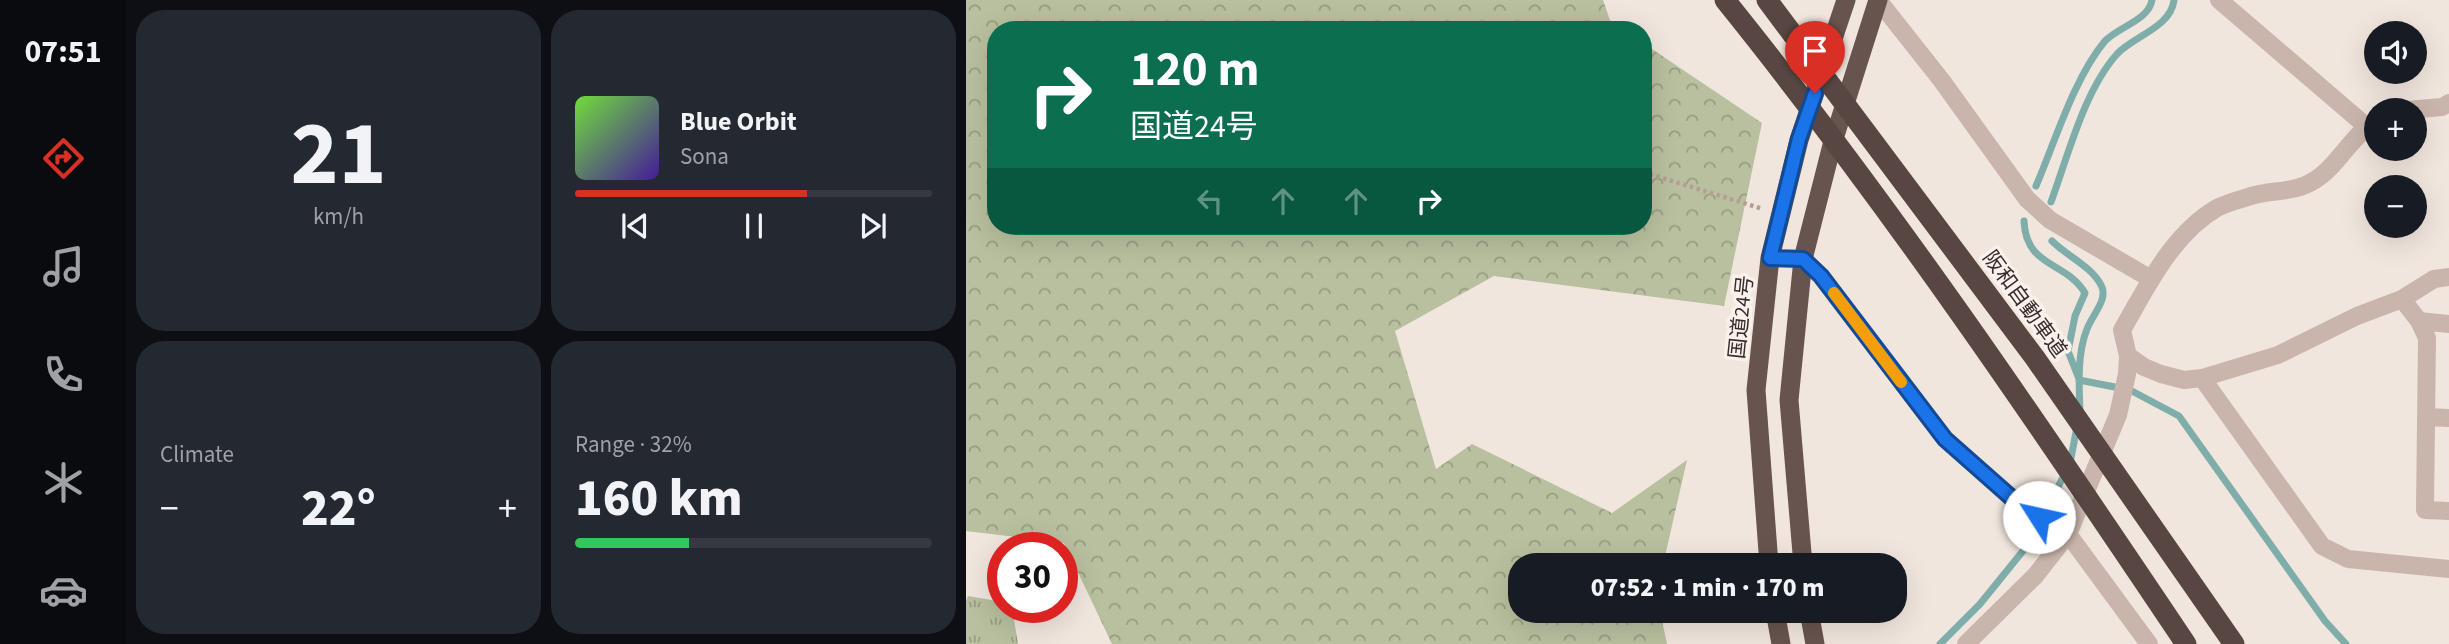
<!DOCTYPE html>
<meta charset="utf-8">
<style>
:root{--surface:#171b24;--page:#242831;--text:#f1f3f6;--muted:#9ea1a6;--line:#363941;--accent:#d93025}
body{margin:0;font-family:"Source Sans 3","Noto Sans JP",sans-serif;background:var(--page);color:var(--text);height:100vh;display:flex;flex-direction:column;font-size:26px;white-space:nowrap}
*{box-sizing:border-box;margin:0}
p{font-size:23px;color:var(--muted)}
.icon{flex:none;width:38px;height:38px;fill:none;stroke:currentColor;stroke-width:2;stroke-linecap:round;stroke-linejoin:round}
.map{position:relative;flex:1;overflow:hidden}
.side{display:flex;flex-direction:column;gap:10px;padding:10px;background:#0d0f14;width:840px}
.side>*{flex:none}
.banner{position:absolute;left:21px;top:21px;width:665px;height:214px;border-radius:28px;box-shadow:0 7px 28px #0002;background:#0b6e4f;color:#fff;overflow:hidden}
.controls{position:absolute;left:1398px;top:21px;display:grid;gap:14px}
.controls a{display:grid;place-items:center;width:63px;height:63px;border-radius:50%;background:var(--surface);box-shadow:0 7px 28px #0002;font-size:35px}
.speed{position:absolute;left:21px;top:532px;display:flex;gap:14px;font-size:35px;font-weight:700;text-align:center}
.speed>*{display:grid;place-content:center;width:91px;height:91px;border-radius:50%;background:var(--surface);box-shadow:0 7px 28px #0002;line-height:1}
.speed .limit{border:10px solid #d22;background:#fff;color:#111}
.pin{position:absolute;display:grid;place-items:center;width:60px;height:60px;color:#fff;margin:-72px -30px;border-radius:50% 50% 50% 0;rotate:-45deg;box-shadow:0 0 7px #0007}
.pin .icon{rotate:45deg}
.me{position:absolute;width:77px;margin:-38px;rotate:305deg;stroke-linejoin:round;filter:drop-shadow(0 0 5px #0008)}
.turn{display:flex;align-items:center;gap:24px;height:147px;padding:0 28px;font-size:32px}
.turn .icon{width:91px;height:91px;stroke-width:2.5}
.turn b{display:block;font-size:49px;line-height:60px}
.lanes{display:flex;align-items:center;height:66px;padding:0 28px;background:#0003;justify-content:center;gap:35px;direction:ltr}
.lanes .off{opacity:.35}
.big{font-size:52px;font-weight:800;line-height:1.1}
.side .tile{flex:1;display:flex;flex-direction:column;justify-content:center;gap:10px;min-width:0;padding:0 24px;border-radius:28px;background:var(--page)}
.side .dial{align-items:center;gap:0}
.dial b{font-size:91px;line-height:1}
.song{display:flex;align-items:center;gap:21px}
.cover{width:84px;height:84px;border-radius:10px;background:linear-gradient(135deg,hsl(100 70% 55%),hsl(260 70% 35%))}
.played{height:7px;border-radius:4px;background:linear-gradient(90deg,var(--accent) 65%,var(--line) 65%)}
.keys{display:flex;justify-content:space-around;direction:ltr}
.heat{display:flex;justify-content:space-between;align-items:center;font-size:38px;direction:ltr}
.charge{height:10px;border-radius:5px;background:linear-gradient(90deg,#34c759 32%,var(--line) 0)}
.side .tiles{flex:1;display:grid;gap:10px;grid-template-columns:repeat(2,1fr)}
.trip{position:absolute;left:542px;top:553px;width:399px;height:70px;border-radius:28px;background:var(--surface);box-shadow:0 7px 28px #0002;font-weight:800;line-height:70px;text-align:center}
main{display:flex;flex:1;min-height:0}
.dock{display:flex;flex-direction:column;width:126px;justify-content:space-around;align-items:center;background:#090b0e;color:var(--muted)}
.dock .icon{width:49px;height:49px}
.dock .current{color:var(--accent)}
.dock b{font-size:32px;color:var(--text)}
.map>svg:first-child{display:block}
.grass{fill:url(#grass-tufts)}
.forest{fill:url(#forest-crowns)}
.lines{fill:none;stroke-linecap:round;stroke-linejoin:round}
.stream{stroke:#7fadaa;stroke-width:7}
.path{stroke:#b59f95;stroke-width:4.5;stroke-dasharray:3.5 3.5;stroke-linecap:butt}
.minor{stroke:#c9b5ab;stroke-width:18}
.trunk{stroke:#68544e;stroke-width:19}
.motorway{stroke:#574641;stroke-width:21}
.route-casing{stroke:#114b97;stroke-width:18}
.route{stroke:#1a73e8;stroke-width:12}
.slow{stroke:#f59e0b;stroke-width:12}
.labels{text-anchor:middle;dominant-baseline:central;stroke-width:7;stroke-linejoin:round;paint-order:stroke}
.street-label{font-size:21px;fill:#372c2a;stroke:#f9f1eb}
</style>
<main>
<nav class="dock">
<b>07:51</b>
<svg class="icon current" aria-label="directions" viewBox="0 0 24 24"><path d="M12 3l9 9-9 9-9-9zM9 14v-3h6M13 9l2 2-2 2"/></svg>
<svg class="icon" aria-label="music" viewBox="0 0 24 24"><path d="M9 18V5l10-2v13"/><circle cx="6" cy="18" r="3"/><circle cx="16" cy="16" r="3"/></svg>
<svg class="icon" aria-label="phone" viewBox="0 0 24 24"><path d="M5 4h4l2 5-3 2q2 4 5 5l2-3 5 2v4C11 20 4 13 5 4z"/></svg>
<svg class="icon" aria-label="climate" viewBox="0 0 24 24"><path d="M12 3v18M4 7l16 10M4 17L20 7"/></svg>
<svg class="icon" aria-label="car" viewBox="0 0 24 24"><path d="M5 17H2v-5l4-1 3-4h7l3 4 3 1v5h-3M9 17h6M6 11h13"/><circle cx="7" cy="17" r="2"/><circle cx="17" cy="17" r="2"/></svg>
</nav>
<section class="side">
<div class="tiles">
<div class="tile dial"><b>21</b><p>km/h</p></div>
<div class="tile">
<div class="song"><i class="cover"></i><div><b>Blue Orbit</b><p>Sona</p></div></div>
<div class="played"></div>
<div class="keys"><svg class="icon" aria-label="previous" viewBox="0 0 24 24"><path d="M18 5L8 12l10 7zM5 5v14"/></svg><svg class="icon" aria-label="pause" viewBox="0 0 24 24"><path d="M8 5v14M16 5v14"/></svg><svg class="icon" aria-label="next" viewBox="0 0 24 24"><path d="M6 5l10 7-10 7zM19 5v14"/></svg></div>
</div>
<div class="tile"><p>Climate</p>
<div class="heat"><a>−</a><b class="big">22°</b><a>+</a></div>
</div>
<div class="tile"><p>Range · 32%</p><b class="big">160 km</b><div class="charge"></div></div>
</div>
</section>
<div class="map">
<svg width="1483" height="644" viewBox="0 0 1483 644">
<defs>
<pattern id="grass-tufts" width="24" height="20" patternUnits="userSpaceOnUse" patternTransform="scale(1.75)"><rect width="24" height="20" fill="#b9c09f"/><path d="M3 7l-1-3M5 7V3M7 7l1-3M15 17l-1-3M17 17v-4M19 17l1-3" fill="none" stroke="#979c82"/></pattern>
<pattern id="forest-crowns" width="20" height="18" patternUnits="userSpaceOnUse" patternTransform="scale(1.75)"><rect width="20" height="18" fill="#b9c09f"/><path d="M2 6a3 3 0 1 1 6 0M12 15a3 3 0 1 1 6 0" fill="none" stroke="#979c82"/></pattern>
</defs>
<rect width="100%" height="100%" fill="#f1e6de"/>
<path class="grass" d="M2,596L37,602V607H46L52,644H0V601Z"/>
<path class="forest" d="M0,0H637L644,20L658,30H30V226H677V43L796,123L758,306L528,276L429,331L470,469L506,444L646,513L721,460L697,565H555V611H694L701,644H146L98,543L0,531Z"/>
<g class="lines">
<path class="stream" d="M1070,186C1089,142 1108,78 1139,41C1152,27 1183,20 1186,0
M1085,202C1102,156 1118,91 1151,54C1168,36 1205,27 1208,0
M1058,221C1060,268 1100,261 1119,293L1109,316L1102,351L1113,379
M1086,241C1101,256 1125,266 1135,285C1143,299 1126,315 1121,329C1111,354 1113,385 1114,411
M1113,380L1164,390L1213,416L1359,621L1380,644
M974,644L1014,604L1065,541L1104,463L1111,427"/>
<path class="path" d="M677,172L797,209"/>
<path class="minor" d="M912,0L976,81L1061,199L1084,220L1185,279
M1253,0L1400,126
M1441,110L1476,107L1483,103
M804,258L837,259L855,276L979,439L1056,507L1102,534L1183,644
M1436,299L1453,321L1483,324
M1453,321L1461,338L1459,510L1483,511
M1162,356L1178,367L1195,374L1218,380L1236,378L1312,355L1391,316L1436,299L1468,279L1483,277
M1236,378L1356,546L1382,559L1483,569
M1460,417L1483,418
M1000,644L1069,576L1102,534L1152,415L1161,374L1162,356L1156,330C1181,287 1206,234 1251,208C1260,203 1272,200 1282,197C1304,189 1328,194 1349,180C1371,167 1386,135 1410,120"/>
<path class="trunk" d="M803,565L790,390L804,258L833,140L880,0
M837,565L823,400L837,259L866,145L912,0
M809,611L815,644
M843,611L849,644"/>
<path class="motorway" d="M759,0C925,206 1073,425 1220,644
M801,0L1069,358L1268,644"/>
</g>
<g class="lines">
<defs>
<path id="route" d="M849,93L833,139L804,258L837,259L855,276L979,439L1056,507L1073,517"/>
</defs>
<use href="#route" class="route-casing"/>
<use href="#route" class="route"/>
<path class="slow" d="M868,293L935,382"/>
</g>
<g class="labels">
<g class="street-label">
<text transform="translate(1059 304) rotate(54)">阪和自動車道</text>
<text transform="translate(775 317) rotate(-84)">国道24号</text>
</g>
</g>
</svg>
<div class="controls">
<a><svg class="icon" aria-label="sound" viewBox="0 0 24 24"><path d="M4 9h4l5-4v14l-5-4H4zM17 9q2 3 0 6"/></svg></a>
<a>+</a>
<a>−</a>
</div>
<div class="speed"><div class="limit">30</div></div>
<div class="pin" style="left:849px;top:93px;background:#d93025"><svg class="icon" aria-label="arrive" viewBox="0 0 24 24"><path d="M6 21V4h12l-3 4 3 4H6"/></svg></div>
<svg class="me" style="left:1073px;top:517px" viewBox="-20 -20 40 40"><circle r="19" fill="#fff"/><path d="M0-13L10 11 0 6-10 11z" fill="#1a73e8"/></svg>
<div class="trip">07:52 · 1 min · 170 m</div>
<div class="banner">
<div class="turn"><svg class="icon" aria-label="right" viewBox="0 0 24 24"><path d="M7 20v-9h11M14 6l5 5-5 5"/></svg><div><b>120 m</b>国道24号</div></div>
<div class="lanes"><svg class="icon off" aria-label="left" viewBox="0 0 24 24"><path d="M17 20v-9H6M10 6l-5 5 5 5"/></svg><svg class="icon off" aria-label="ahead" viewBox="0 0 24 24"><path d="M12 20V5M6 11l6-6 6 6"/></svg><svg class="icon off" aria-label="ahead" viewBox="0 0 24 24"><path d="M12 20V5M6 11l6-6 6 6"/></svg><svg class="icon" aria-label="right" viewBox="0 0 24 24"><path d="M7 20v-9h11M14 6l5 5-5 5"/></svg></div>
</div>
</div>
</main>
